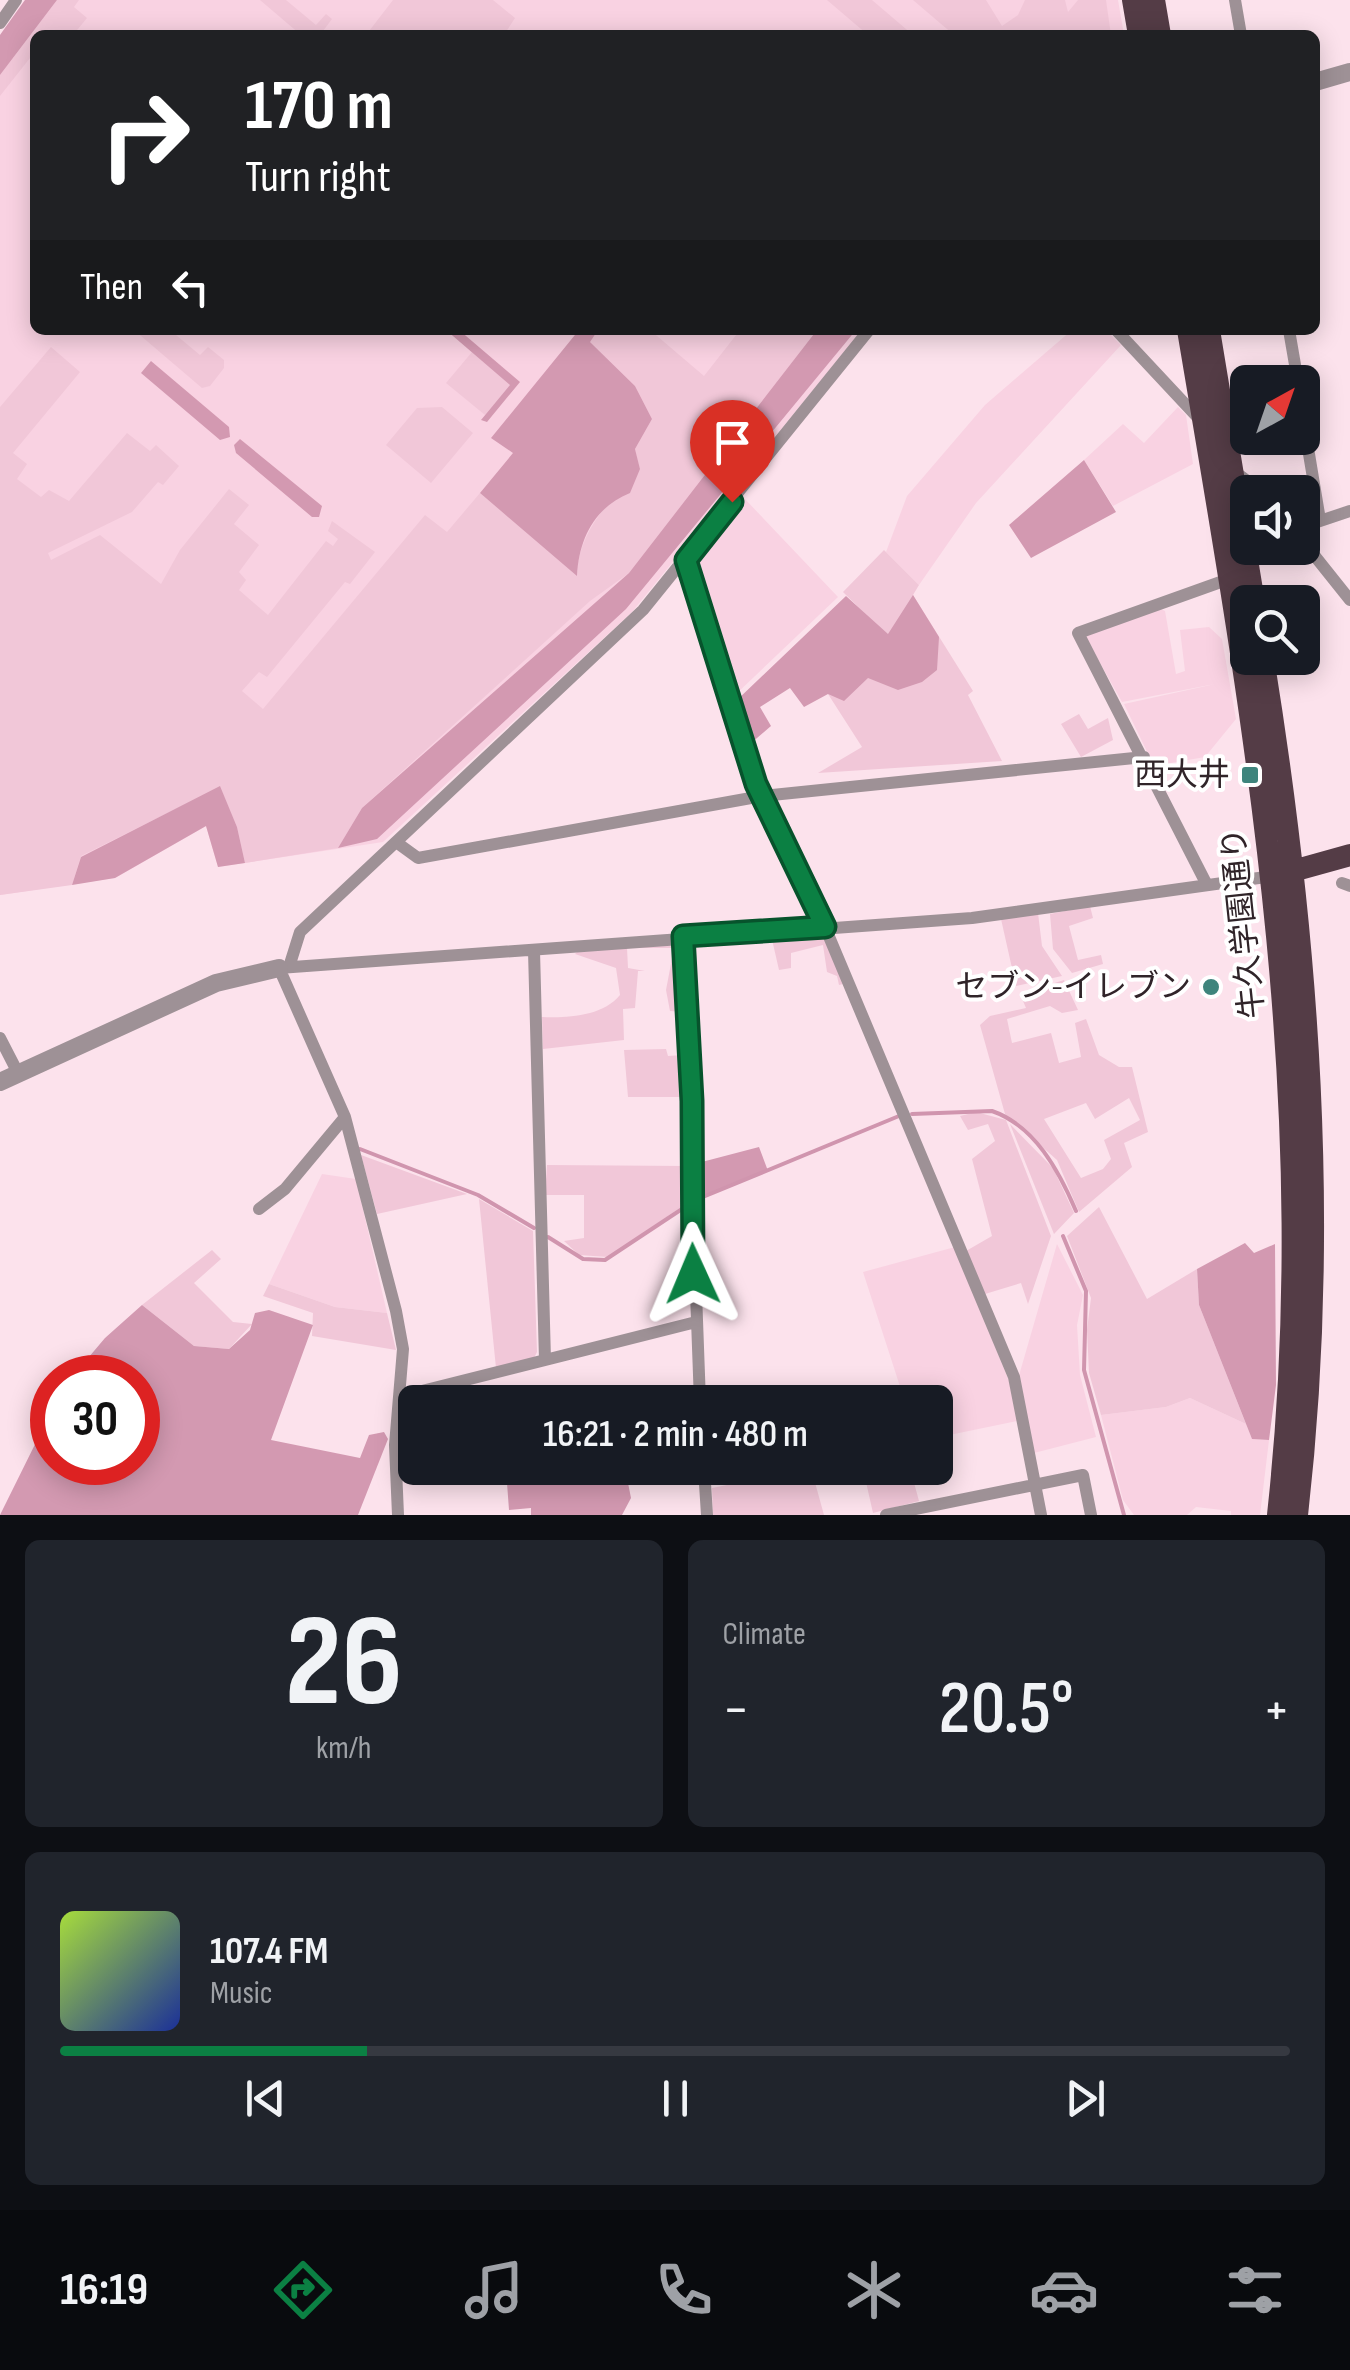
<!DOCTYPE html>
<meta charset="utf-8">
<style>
:root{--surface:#171b24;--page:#20242c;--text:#f1f3f6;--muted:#9ea1a6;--line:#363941;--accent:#0b8043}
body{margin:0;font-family:"Sofia Sans Condensed","Noto Sans JP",sans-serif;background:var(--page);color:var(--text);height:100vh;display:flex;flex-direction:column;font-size:38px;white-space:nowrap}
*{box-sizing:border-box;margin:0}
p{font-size:32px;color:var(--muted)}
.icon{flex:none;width:55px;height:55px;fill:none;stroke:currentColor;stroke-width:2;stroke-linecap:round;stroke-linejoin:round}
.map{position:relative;height:1515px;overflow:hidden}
.details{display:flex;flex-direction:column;gap:25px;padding:25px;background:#0d0f14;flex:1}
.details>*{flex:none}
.banner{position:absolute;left:30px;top:30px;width:1290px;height:305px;border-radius:15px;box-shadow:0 5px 25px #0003;background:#202124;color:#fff;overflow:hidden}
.needle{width:65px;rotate:40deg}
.fabs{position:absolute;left:1230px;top:365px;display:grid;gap:20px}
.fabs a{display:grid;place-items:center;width:90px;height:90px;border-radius:15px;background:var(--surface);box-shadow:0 5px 25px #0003;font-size:50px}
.speed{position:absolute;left:30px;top:1355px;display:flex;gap:20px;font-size:50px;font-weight:700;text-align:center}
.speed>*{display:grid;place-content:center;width:130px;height:130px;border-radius:50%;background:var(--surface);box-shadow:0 5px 25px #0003;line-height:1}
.speed .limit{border:15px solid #d22;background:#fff;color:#111}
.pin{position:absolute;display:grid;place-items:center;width:85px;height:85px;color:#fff;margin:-102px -42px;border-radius:50% 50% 50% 0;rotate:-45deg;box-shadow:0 0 10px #0007}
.pin .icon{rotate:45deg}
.me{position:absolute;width:110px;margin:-55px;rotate:359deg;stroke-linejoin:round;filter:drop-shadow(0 0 8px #0008)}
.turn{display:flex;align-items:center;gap:35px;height:210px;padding:0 50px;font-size:45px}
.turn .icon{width:130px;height:130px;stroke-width:2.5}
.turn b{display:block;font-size:70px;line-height:85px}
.then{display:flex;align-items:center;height:95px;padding:0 50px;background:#0003;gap:20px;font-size:38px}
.big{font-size:75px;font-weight:600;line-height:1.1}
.details .tile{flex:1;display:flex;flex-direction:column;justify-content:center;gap:15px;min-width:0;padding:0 35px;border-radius:15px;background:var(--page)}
.details .dial{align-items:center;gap:0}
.dial b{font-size:130px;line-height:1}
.song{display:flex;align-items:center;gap:30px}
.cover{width:120px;height:120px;border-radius:15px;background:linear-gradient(135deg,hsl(80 70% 55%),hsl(230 70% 35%))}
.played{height:10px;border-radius:5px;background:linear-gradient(90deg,var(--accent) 25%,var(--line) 25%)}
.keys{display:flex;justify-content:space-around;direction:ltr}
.heat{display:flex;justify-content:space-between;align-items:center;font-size:55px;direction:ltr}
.details .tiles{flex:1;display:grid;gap:25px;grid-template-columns:1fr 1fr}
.tile:last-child{grid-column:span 2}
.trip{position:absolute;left:398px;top:1385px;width:555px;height:100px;border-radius:15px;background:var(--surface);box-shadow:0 5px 25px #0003;font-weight:600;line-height:100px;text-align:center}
.tabs{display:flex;height:160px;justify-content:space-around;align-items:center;background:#090b0e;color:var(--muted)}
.tabs .icon{width:70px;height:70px}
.tabs .current{color:var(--accent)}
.tabs b{font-size:45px;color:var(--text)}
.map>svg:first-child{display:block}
.built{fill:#f9d2e2}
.green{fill:#f1c7d8;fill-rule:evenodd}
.forest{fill:#d399b1}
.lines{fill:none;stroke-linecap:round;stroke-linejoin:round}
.stream{stroke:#d095ae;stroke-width:4}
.minor{stroke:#9e9196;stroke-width:12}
.tertiary{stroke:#9e9196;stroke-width:18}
.trunk{stroke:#543c46;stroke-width:22}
.route-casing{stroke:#07532c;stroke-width:25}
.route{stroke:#0b8043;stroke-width:18}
.poi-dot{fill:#3e847c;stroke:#fff;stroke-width:4}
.labels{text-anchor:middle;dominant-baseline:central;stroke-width:8;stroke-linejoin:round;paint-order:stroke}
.poi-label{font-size:32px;fill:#302429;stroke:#fff;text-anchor:end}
.street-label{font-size:32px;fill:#302429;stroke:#fff}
</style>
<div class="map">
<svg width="1350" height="1515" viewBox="0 0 1350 1515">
<rect width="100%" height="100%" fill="#fce2ec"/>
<path class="built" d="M25,0H1118L1124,35H35V330H862L632,612L383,842L218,867L206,826L115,878L0,895V35Z
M1072,330H1106L1121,345L976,503L919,585L886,552L907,496L985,405Z
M1178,407L1186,415L1193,464L1113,506L1084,460L1123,424L1144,443Z
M744,498L838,597L735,695L692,559Z
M1159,608L1165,611L1176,674L1185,671L1180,630L1209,627L1222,639L1236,719L1205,757L1154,766L1124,704L1215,684L1122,702L1086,638L1088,632Z
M322,1174L356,1179L387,1313L335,1307L269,1284Z
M1057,1244L1083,1295L1077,1325L1080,1375L1096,1437L1034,1453L1018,1379Z
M955,1247L1009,1381L1017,1421L935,1438V1402H905L863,1272Z
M1190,1398L1246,1424L1252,1439L1269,1440L1260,1515H1231V1511L1196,1507L1187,1515H1134L1123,1500L1101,1415L1166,1407Z"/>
<path class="green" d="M57,0H79L74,7L87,18L73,35H35V61L30,58L0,96V75Z
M260,0H286L316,25L326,14L332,19L320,35H301Z
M393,0H493L515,18L504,35H366Z
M827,0H872L913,35H868Z
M913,0H986L1002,26L1018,15L1025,0H1065L1068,12L1078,0H1106L1111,35H954Z
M134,330H170L200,355L208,347L224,360V368L210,386L202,388Z
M598,330H650L704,376L740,330H817L629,573L590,601L362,808L338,848L245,863L237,827L220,787L81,856L72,885L0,895V407L51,347L80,372L13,453L27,464L17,479L41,497L49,490L69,501L127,433L150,451L156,445L179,466L163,485L158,482L132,512L48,553L51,560L100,535L161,584L180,550L229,489L249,505L234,524L259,545L239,572L246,580L239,590L268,615L326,541L333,546L338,539L328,531L332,521L375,552L350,584L345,582L267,677L259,672L242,691L263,709L425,515L447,532L480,493L576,574C581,528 609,501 640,469L635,449L652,419L635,386L589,341Z
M472,352L511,385L485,415L446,383Z
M442,407L473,433L431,483L386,445L417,408Z
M884,550L919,585L913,595L973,691L968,695L1002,761L818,773L862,747L828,694L887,635L843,592Z
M1079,714L1088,729L1108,718L1113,740L1081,757L1061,724Z
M1090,906L1093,918L1069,926L1078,960L1101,955L1103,964L1072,973L1053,949L1050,914Z
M1038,913L1042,946L1062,976L1016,986L1001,919Z
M823,933L843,984L839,985L837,976L827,972L823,945L791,953V968L779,970L771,935Z
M678,942L683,1012L670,1011L666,990L674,948H627L628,968L645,971H638L635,1008L623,1009L624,1040L543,1049L542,1017C569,1018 603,1016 620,995L616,968L575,954L579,950Z
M1064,980L1078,1010L1062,1013L1050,1006L1007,1019L1012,1043L1051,1033L1059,1063L1081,1057L1075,1023L1086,1019L1099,1055L1119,1067H1132L1148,1132L1124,1143L1132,1167L1079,1212L1057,1160L1005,1114L980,1025L990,1016L1026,1008L1020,994ZM1129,1098L1140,1120L1104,1140L1111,1159L1103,1169L1081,1178L1044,1119L1086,1103L1095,1119Z
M666,1049L668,1056L683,1055L685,1097H628L624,1050Z
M976,1112L1006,1120L1051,1236L1028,1304L1021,1283L985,1294L966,1251L992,1236L972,1159L995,1141L988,1124L968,1130L960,1116Z
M1010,1124L1053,1168L1074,1213L1054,1234Z
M361,1155L467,1194L377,1214Z
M547,1165L686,1166L687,1203L608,1257L579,1255L564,1241L584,1238V1195H545Z
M479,1199L533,1231L537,1352L534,1358L496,1368Z
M1099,1207L1147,1299L1197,1269L1199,1305L1246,1424L1190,1398L1166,1407L1101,1415L1089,1373L1087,1330L1091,1298L1067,1236Z
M212,1250L221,1259L194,1283L233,1322L252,1324L229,1349L194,1346L142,1305Z
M269,1284L335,1307L387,1313L396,1350L312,1336L313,1313L263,1296Z
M811,1468L824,1515H713L712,1488Z
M890,1468H910L919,1501L873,1513L866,1482L891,1473Z"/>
<path class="forest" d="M25,0H57L0,75V35Z
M446,330H459L520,382L487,422L481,420L510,385Z
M579,330H598L590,342L635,386L652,419L635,449L640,469L630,493C595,507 579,538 577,576L480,493L513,453L491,438Z
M817,330H856L626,609L377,839L338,848L362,808L629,573Z
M151,361L229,427L230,437L220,440L141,373Z
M240,439L322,506L319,517H312L236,453L234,445Z
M1084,460L1116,512L1031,558L1009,525Z
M913,595L939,637L937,670L922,682L898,690L868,678L844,701L828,694L804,707L790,688L760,707L771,726L750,744L736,701L846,596L888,634Z
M220,786L237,827L245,863L218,867L206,826L115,878L72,885L81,857Z
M759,1147L768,1171L699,1199L698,1163Z
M1245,1243L1254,1253L1275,1244L1276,1385L1269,1440L1252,1439L1199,1305L1197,1269Z
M142,1305L194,1346L229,1349L250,1330L255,1313L269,1310L313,1325L271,1440L360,1458L369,1435L384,1432L388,1439L358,1515H0L52,1410V1462H138V1378L72,1377L105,1338Z
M544,1468H625L631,1498L622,1515H531V1508L509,1510L507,1483L544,1475Z"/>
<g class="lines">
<path class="stream" d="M912,1114L992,1111C1035,1126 1059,1171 1076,1211
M360,1149L478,1195L534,1228
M698,1199L899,1116
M1063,1236L1086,1291L1084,1370L1124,1515
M548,1237L583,1259L605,1260L688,1205"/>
<path class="minor" d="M1235,0L1241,35
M0,23L16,0
M1116,330L1201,421
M1289,330L1298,382
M1302,412L1320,520
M1234,471L1262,492
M1302,527L1350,511
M1302,540L1350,600
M686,559L756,783L825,927L1014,1377L1041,1515
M396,842L418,858L762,796L1144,757
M1342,883L1350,886
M1207,885L1078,633L1229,579
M683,937L700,1402
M534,951L545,1360
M289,967L300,932L643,610L869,330
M0,1038L18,1073
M259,1209L285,1189L345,1117
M402,1396L696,1322
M704,1468L707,1515
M398,1515L395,1445L403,1349L396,1311L345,1117L279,968L972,918L1273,876
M886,1515L1083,1475L1091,1515"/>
<path class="tertiary" d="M1315,82L1350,72
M0,1082L216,983L279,968"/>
<path class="trunk" d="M1133,0L1139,35
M1154,0L1160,35
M1188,330C1256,732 1323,1105 1278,1515
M1209,330L1254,602
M1263,658C1309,942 1330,1228 1297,1515
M1282,874L1350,855"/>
</g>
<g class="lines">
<defs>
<path id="route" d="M693,1274L692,1101L683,936L825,927L756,784L686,560L732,502"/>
</defs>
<use href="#route" class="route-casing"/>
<use href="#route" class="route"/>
</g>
<g class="poi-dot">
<rect x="1240" y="765" width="20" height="20" rx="5"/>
<circle cx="1211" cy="987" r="10"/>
</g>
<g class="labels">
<g class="poi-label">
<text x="1230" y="775">西大井</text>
<text x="1191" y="987">セブン-イレブン</text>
</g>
<g class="street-label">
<text transform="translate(1244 923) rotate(-96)">牛久学園通り</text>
</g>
</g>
</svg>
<div class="fabs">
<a><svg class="needle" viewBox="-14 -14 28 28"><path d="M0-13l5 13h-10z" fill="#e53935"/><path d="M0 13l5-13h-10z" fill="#9ea1a6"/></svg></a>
<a><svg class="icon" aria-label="sound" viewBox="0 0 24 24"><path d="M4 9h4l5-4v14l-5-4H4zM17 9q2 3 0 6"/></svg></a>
<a><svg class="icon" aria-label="search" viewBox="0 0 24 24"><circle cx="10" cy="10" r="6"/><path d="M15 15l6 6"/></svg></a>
</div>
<div class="speed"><div class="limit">30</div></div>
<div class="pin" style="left:732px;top:502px;background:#d93025"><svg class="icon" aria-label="arrive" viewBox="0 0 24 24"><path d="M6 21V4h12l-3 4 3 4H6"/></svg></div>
<svg class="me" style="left:693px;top:1274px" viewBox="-20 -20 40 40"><path d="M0-17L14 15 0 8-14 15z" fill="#0b8043" stroke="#fff" stroke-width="4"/></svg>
<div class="trip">16:21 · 2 min · 480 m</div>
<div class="banner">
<div class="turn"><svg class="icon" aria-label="right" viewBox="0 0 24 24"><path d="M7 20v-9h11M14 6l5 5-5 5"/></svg><div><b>170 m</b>Turn right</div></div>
<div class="then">Then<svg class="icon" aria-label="left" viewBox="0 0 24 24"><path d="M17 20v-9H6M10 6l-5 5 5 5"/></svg></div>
</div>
</div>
<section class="details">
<div class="tiles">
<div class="tile dial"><b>26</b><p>km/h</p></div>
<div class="tile"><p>Climate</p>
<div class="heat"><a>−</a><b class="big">20.5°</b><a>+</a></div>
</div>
<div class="tile">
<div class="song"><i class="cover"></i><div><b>107.4 FM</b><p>Music</p></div></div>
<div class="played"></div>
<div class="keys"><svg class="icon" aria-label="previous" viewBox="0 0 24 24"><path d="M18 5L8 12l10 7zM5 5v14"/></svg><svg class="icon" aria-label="pause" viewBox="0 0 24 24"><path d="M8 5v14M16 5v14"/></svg><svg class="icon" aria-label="next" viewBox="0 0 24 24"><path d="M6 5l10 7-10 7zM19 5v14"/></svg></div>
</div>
</div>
</section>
<nav class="tabs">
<b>16:19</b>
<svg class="icon current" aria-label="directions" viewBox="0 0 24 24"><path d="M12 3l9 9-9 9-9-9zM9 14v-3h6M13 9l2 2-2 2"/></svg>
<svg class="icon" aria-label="music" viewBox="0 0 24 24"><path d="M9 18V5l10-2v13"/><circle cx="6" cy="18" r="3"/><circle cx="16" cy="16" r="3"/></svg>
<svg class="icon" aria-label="phone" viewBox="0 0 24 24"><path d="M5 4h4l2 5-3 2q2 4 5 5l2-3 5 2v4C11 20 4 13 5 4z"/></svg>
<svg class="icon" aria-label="climate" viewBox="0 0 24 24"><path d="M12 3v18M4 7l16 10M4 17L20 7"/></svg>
<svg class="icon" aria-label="car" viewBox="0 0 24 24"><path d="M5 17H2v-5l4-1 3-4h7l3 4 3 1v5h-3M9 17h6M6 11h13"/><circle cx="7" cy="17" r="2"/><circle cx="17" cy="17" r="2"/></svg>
<svg class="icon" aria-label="filters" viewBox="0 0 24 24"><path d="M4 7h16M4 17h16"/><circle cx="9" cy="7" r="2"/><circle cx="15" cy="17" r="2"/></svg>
</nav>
